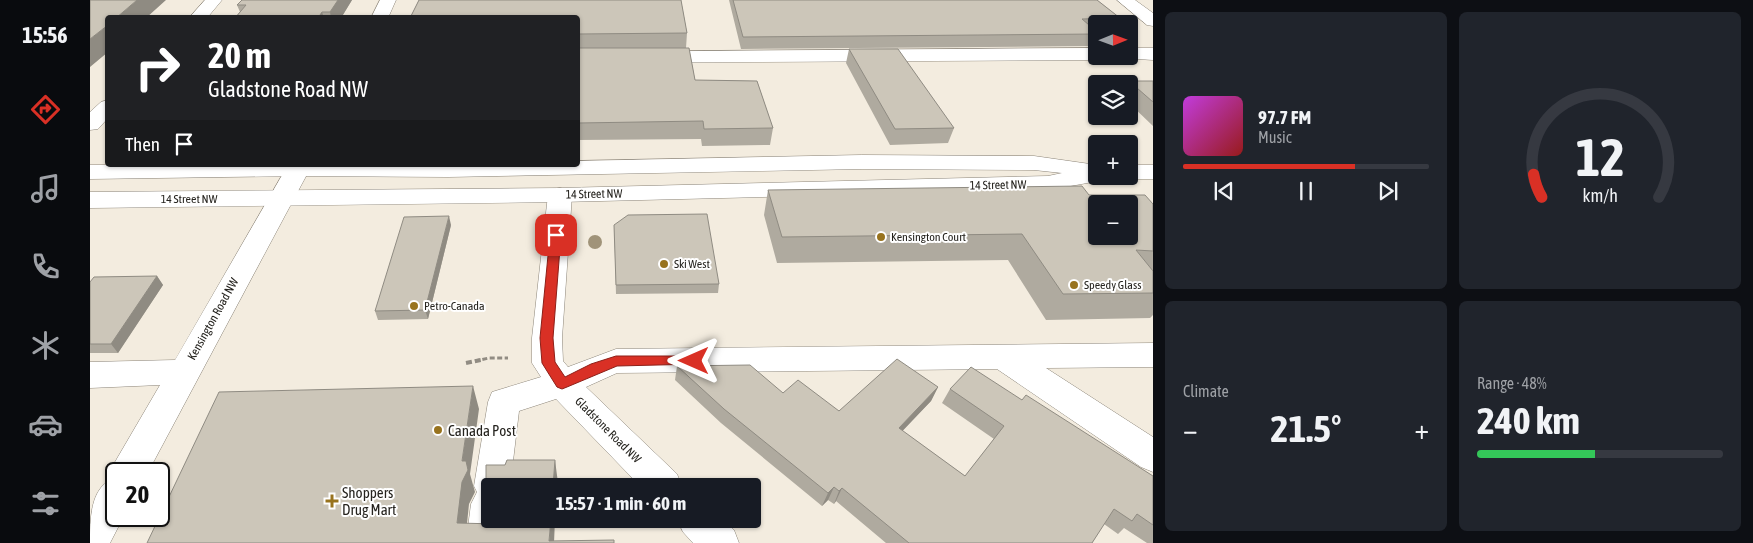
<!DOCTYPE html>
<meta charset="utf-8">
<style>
:root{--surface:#171b24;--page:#20242c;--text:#f1f3f6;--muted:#9ea1a6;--line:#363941;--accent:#d93025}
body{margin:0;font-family:"Asap Condensed",sans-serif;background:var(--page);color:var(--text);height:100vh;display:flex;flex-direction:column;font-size:19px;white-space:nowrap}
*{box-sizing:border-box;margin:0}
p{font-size:16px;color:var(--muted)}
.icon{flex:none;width:28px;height:28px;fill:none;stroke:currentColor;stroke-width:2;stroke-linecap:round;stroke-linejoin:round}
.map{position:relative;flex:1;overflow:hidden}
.side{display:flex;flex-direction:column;gap:12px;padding:12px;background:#0d0f14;width:600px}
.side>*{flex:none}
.guide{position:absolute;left:15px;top:15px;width:475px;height:152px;border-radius:5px;box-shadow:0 1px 4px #0004;background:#202124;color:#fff;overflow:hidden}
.needle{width:32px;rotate:89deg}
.fabs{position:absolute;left:998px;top:15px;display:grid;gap:10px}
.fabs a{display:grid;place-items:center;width:50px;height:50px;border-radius:5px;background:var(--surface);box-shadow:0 1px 4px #0004;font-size:25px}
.speed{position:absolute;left:15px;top:462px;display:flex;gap:10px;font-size:25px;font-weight:700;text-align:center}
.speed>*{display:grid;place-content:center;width:65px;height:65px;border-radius:50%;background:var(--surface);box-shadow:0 1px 4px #0004;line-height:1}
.speed .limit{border:2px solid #111;border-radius:8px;background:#fff;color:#111}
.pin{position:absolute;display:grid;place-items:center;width:42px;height:42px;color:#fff;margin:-21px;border-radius:10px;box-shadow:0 2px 8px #0006}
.me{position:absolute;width:55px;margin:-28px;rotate:270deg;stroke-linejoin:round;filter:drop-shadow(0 0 4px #0008)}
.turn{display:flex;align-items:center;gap:18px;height:105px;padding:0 20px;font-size:22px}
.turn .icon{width:65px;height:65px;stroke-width:2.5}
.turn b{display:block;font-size:35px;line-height:42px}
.then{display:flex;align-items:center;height:48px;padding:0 20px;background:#0003;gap:10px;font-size:19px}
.big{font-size:38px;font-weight:700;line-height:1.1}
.side .card{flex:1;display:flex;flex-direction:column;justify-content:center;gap:8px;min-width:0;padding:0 18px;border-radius:8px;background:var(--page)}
.side .dial{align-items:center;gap:0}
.dial svg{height:130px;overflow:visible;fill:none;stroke:var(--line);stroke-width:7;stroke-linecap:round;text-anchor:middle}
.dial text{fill:var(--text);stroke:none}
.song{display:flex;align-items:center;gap:15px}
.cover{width:60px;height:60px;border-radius:8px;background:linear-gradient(135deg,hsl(290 70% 55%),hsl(0 70% 35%))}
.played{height:5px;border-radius:2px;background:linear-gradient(90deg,var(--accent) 70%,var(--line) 70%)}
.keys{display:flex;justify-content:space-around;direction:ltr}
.heat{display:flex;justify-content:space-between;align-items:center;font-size:28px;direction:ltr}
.charge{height:8px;border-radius:4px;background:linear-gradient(90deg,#34c759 48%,var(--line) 0)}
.side .tiles{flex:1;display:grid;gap:12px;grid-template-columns:repeat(2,1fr)}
.trip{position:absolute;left:391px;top:478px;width:280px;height:50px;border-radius:5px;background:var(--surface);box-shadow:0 1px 4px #0004;font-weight:700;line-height:50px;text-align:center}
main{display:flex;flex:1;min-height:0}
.tab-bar{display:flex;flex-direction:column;width:90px;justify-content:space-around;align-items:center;background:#090b0e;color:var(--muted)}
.tab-bar .icon{width:35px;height:35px}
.tab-bar .current{color:var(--accent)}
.tab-bar b{font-size:22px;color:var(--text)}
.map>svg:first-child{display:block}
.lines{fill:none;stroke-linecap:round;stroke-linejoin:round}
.minor-casing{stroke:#8c8579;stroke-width:1}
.major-casing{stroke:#8c8579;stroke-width:1}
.path-far1{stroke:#918c83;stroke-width:3;stroke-dasharray:5 2.5;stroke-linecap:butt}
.path{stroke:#918c83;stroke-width:4;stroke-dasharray:6 3;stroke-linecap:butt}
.minor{fill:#fff;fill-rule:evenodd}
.major{fill:#fff;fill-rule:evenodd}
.tree{fill:#a09379}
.wall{fill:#afaa9f}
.shaded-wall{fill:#8f8b82}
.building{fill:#ccc6b9;stroke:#8f8b82;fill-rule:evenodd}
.route{fill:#d93025;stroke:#8d1f18}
.poi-dot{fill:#98731e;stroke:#fff;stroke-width:2}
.labels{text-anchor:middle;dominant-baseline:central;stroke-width:4;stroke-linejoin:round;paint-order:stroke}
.street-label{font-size:12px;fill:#25231e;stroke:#fff}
.poi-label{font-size:12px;fill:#25231e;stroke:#fff;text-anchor:start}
.near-poi-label{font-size:15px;fill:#25231e;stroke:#fff;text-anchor:start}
</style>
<main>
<nav class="tab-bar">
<b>15:56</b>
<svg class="icon current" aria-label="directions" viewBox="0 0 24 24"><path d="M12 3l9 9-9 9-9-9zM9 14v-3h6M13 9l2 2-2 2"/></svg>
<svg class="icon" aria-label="music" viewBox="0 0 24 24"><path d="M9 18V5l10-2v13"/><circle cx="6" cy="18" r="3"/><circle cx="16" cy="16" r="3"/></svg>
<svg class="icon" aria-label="phone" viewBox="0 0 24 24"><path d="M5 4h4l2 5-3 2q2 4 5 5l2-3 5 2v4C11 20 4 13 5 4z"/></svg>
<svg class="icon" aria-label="climate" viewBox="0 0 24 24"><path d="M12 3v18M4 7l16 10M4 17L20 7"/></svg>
<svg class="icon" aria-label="car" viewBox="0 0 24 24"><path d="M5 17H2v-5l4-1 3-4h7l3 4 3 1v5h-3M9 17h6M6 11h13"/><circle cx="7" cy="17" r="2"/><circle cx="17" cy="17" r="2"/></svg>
<svg class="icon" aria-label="filters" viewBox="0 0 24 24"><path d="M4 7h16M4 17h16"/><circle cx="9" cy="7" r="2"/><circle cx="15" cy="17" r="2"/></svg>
</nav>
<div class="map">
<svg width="1063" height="543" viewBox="0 0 1063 543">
<rect width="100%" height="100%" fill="#f3ecdf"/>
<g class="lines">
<defs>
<path id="minor" d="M115,0H132L117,18H99Z
M290,0H306L298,18H281Z
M1027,0H1045L1063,13V26L1057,25Z
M1006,48V56H1014L1013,58L1006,60L488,63V52Z
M1039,48H1063V60L1032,58L1031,56H1039Z
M18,100V118L8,129L0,130V112L11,102Z
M198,165H222L57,474H26V516H34L20,543H0C0,520 0,489 22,479L20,474L25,462L70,385L0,388V362L85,360Z
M470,188L479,190L482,195L472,338L473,361L478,367L526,349L1063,343V367L956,368L1063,437V472L1051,467L907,369L527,373L496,387L587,474L592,486H550L466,399L429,411L420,486H400V519H417L414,543H376L381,504L387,492L384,486L398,402L402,392L451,377L442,363V338L458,195L461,190Z
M587,519H632L644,530L649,543H603L593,532Z"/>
<path id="major" d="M772,155L944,156L1000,164L1003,168H1006V176H1017L1014,180L958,190L470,202L0,208V192L470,188L958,176L972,173L944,170L772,169L358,177L208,176L0,179V165H488V161Z
M1039,165H1063V179H1039L1031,177L1039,176Z"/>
</defs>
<use href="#minor" class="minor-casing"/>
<use href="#major" class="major-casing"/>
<path class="path-far1" d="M385,361L399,358H418"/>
<path class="path" d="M376,363L391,360"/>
<use href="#minor" class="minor"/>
<use href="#major" class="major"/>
</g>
<circle class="tree" cx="505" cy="242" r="7"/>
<path class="wall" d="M262,0L251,18H145L150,12L147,5Z
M329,0H591L597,33L596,48H599L605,80L667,81L683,128L680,145L612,146L611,139L488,140V18H320Z
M639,0H1007L1030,18L1028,24H1006V41L1004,46L651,49Z
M759,49L864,128L858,143L800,145L756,63Z
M1039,81H1063V126L1039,103V84H1038Z
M678,190L999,195L1063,204V315L1060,318L956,320L918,260L687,263L674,215Z
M361,225L338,319L288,320L285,311Z
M524,225L629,284L628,293L526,294Z
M67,276L73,285L28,353H0V282Z
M587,366L693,393L749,411L848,387L841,401L812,431L875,476L904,439L852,403L860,389L932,400L1063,476V543H1057L1034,528L1028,534L1014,524L1002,543H796L746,501L744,504L738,500L732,506L631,423L585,380Z
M417,460H465L467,486H400V510L396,495V465H415Z"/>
<path class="shaded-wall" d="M47,0H76L56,18H26Z
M248,0H262L251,18H241L240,12Z
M232,12L234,18H228Z
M18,25V52L0,67V39Z
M359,216L361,225L338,319L335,310Z
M67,276L73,285L28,353L21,344Z
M383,386L389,409L380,474L385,492L379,504L375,543L367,523L372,461Z
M848,387L841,401L802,442L809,428Z
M465,460L468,483L467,486H463Z
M744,487L738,500L732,506L738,493Z
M752,488L746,501L744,504L749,491Z
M461,519H465L464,543L459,541Z"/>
<path class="building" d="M0,0H47L26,18H18V25L0,39Z
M152,0H248L240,12H232L228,18H145L156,5H147Z
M329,0H591L597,33L488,34V18H320Z
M643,0H1007L1030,18L992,19L1006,31V34L653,37Z
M488,48H599L605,80L667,81L683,128L614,129L613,121L488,123Z
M759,49H808L864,128L805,129Z
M1039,81H1063V102Z
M992,186L999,195H1055L1063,204V251L1046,250L1063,271V293L973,294L932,234L692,237L678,190ZM1006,204H1039V236H1006Z
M617,214L629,284L526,285L524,225L538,215Z
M359,216L335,310L285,311L314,217Z
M67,276L21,344H0V282L4,277Z
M807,359L848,387L809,428L875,476L914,426L860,389L881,367L932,400L936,395L1063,476V525L1047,514L1042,521L1024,509L1002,543H819L752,488L749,491L744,487L738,493L634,409L587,366L660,365L693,393L708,380L749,411Z
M383,386L372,461H376L378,470L372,482L367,523L408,524L410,522L411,519H461L459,541L524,540V543H57L129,392Z
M417,460H465L463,486H400V495H396V465H415Z"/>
<path class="route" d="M466,232L471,235L463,338L465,362L475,377L501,364L526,356H604L609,357L611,361L609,364L527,366L477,387L472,389L467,387L452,363L450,338L460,235Z"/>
<g class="poi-dot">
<circle cx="791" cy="237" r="5"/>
<circle cx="574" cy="264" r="5"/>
<circle cx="984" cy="285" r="5"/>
<circle cx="324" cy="306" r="5"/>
<circle cx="348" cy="430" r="5"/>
<path d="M239.5 493.5h5v5h5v5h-5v5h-5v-5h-5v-5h5z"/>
</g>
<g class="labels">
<g class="street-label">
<text transform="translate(908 185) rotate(-1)">14 Street NW</text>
<text transform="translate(504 194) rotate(-1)">14 Street NW</text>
<text x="99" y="199">14 Street NW</text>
<text transform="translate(123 319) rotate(-61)">Kensington Road NW</text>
<text transform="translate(518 430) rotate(45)">Gladstone Road NW</text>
</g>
<g class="poi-label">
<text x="801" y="237">Kensington Court</text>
<text x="584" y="264">Ski West</text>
<text x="994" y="285">Speedy Glass</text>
<text x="334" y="306">Petro-Canada</text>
</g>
<g class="near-poi-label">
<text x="358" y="430">Canada Post</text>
<text x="252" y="492">Shoppers<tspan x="252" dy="17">Drug Mart</tspan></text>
</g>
</g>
</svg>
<div class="fabs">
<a><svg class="needle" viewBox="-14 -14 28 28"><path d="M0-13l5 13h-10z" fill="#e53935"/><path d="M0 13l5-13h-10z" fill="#9ea1a6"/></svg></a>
<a><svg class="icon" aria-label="layers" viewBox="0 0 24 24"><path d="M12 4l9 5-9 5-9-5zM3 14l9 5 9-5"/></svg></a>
<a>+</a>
<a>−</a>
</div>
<div class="speed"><div class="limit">20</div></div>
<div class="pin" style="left:466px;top:235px;background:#d93025"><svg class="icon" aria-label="arrive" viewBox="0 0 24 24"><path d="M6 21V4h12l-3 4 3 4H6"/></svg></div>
<svg class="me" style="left:604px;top:361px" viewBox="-20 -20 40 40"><path d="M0-17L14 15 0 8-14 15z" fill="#d93025" stroke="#fff" stroke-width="4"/></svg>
<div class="trip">15:57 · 1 min · 60 m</div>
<div class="guide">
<div class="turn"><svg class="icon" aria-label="right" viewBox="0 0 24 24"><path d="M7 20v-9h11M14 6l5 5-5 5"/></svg><div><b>20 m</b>Gladstone Road NW</div></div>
<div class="then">Then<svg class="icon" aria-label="arrive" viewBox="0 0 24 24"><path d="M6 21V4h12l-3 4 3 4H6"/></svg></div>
</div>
</div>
<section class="side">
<div class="tiles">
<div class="card">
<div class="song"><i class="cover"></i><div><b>97.7 FM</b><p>Music</p></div></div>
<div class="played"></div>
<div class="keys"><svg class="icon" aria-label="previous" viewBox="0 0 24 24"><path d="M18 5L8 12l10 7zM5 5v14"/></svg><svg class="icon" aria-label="pause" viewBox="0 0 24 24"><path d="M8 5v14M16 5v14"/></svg><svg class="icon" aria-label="next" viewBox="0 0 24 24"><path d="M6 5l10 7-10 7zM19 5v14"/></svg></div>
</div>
<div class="card dial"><svg viewBox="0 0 100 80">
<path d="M14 69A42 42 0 1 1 86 69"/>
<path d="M14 69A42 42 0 0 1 9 55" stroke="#d93025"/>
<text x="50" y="56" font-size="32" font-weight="700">12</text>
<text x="50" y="72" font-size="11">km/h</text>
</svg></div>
<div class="card"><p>Climate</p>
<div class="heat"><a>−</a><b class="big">21.5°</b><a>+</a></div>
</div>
<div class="card"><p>Range · 48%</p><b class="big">240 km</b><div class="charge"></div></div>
</div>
</section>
</main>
